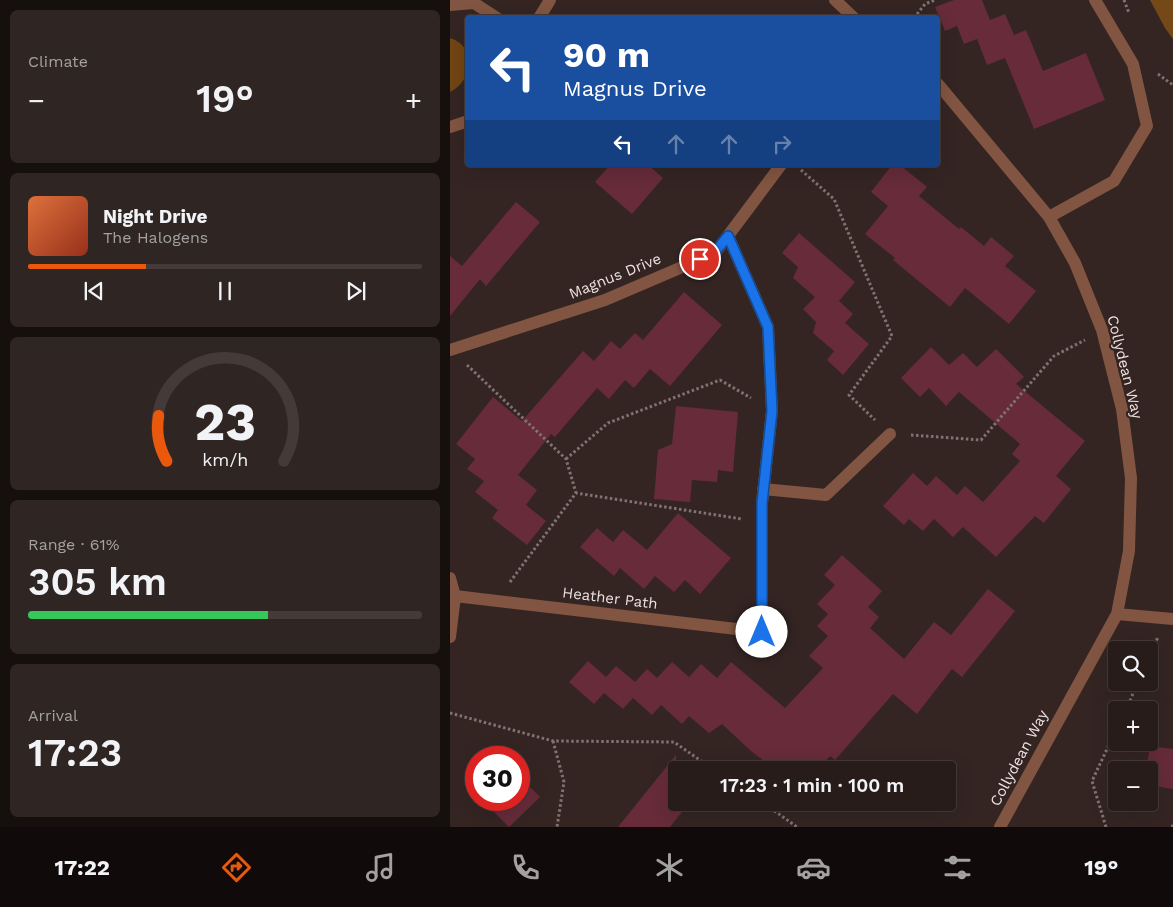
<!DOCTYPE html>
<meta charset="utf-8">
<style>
:root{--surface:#271c1a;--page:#2f2523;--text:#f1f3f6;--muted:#a4a1a2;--line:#433a39;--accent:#ea580c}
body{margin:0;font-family:"Work Sans",sans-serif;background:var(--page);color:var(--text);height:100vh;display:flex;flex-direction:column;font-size:19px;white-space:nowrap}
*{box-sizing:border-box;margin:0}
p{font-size:16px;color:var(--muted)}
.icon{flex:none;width:28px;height:28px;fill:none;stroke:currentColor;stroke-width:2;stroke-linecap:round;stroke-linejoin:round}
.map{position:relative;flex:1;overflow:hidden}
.panel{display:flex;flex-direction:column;gap:10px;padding:10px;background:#150f0e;width:450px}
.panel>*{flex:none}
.top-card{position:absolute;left:15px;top:15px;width:475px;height:152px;border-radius:5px;box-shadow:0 5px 20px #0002,0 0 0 1px var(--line);background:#1a4fa0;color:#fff;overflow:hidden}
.buttons{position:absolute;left:658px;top:641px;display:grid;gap:10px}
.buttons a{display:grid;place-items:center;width:50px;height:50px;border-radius:5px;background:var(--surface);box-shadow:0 5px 20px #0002,0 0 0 1px var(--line);font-size:25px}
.speed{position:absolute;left:15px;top:746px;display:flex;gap:10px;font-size:25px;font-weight:700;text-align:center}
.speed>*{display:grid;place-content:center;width:65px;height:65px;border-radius:50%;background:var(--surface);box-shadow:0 5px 20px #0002,0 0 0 1px var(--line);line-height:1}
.speed .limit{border:8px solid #d22;background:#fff;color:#111}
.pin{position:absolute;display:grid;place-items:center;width:42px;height:42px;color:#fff;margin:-21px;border:2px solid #fff;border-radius:50%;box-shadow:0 1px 5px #0007}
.me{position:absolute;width:55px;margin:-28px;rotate:0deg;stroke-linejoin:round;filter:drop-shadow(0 0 4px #0008)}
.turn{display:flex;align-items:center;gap:18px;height:105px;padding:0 15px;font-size:22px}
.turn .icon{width:65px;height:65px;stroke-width:2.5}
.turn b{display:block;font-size:35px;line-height:42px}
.lanes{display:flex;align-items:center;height:48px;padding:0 15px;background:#0003;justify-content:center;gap:25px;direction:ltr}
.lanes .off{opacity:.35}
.big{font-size:38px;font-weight:600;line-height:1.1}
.panel .widget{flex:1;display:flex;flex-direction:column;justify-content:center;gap:8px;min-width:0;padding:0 18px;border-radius:8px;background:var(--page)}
.panel .dial{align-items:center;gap:0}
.dial svg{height:130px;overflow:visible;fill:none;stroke:var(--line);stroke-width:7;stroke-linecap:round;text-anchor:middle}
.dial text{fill:var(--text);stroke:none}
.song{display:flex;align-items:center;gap:15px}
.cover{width:60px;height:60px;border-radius:8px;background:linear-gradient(135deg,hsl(20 70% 55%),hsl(10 70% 35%))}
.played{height:5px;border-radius:2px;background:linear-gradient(90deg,var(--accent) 30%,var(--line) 30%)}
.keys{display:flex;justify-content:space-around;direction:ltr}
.heat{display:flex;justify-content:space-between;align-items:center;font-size:28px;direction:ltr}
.charge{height:8px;border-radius:4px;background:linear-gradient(90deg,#34c759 61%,var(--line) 0)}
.trip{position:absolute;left:218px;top:761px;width:288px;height:50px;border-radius:5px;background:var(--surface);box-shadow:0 5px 20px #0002,0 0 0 1px var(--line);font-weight:600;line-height:50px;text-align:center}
.tabs{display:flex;height:80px;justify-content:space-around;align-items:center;background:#100b0a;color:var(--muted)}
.tabs .icon{width:35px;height:35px}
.tabs .selected{color:var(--accent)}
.tabs b{font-size:22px;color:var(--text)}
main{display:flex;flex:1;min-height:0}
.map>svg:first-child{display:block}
.green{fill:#714514}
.forest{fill:#754917}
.building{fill:#672b3a}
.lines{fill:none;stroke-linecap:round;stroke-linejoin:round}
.path{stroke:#807371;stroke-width:3;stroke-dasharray:2.5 2.5;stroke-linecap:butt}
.minor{stroke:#815541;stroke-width:12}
.route-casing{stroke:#114b97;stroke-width:12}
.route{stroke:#1a73e8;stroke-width:9}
.labels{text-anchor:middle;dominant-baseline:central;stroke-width:4.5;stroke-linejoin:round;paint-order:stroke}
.street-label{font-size:15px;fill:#ede2e1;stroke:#342523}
</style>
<main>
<section class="panel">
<div class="widget"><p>Climate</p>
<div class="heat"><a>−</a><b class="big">19°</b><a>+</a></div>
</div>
<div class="widget">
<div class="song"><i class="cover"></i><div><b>Night Drive</b><p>The Halogens</p></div></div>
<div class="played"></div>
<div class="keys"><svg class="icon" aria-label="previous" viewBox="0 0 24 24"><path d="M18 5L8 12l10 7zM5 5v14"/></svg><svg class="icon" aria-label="pause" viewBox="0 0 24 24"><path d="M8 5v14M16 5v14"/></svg><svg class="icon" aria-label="next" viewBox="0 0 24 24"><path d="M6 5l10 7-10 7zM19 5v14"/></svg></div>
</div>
<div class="widget dial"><svg viewBox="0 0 100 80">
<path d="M14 69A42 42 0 1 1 86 69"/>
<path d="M14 69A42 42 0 0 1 9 41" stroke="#ea580c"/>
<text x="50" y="56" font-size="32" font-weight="700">23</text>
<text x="50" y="72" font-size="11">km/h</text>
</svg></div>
<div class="widget"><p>Range · 61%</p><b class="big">305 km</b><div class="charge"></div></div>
<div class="widget"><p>Arrival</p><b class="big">17:23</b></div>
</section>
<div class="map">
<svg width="723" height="827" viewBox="0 0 723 827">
<rect width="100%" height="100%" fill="#342523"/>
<path class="green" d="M0,38C27,46 23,81 0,92Z"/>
<path class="forest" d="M700,0H723V39L715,28Z"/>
<path class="building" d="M504,0H532L540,20L555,14L564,35L576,30L593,71L636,53L655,100L584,129L555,58L537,65L527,39L514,44L507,26L495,31L485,7Z
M160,165H198L213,178L182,214L145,182Z
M442,165H450L477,187L469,196L509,229L511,227L534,246L541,237L564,256L555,266L586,291L559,324L515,288L500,307L443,260L445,258L415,234L438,206L421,192Z
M66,202L90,222L36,286L30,279L0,316V256L12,266Z
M349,233L405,282L389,301L403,314L395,323L419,344L393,375L377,360L384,351L363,333L366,322L353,309L365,297L343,278L348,267L332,253Z
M234,292L272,325L220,386L200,369L184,388L175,380L159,399L147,388L105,437L101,434L68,475L87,490L76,505L96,521L77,545L42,518L48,510L25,492L34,481L17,469L25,459L6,444L43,397L72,421L133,351L144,361L161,341L170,349L185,333L193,340Z
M481,347L499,365L513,353L527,367L546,349L574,377L566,384L635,441L606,476L621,489L594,523L585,516L546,557L513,527L503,537L484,519L473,531L459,519L454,525L433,506L463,473L477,486L486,476L507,495L515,486L533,502L570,461L562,454L570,444L509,392L496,406L479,388L470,397L451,378Z
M226,406L288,412L283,472L268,470L267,482L242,480L240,502L204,499L208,450L222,444Z
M228,513L281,558L250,594L235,580L224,592L205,576L194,589L170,568L164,576L130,547L147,528L163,542L173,530L197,550Z
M392,555L432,591L418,607L429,617L420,628L454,659L484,622L501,635L538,589L565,611L512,677L502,669L467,714L443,694L385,760L380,756L368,770H326L301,751L272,724L259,733L239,716L232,724L211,705L202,715L183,698L173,709L154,693L144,704L119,682L138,661L156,677L166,666L185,682L197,669L207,678L222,662L239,677L251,664L267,678L281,662L335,708L373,668L359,656L378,636L367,626L378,614L367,604L385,585L374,575Z
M700,746L723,749V789L699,785V770H696Z
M226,755V802H240L220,827H168Z
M74,781L90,797L59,827L44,812L55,800H69V787Z"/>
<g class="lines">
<path class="path" d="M674,0L679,13
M464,18L475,4L485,0
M708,74L723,85
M351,170L384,199L442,336L399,395L425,420
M17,365L116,459L126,493
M461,435L531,440L604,356L635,340
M116,459L158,423L270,380L301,398
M60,582L126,493L292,519
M699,659L708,637
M676,710L688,682
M0,713L103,741L224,742L264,770
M103,741L114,782L107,827
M312,802L347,827
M656,827L642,781L666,730
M722,827L723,825"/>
<path class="minor" d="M385,0L404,18
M0,5L24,3L47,18
M89,18L100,0
M488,84L599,217L625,263L652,330L672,409L681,478L679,551L667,614L550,827
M0,127L18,121
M599,217L664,181L697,126L683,64L645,0
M0,350L155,300L265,253L331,165
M313,489L376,495L440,434
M0,578L5,596L0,637
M5,596L312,632V503L322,411L318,327L278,236
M667,614L723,619"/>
</g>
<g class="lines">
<defs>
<path id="route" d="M250,259L265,252L278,236L318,327L322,411L312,503V632"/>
</defs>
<use href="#route" class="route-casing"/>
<use href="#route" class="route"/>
</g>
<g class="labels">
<g class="street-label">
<text transform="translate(165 276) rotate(-22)">Magnus Drive</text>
<text transform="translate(675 367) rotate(76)">Collydean Way</text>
<text transform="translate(160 598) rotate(7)">Heather Path</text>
<text transform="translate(569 758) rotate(-62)">Collydean Way</text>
</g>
</g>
</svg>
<div class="buttons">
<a><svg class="icon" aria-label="search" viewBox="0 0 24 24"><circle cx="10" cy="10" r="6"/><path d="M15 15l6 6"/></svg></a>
<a>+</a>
<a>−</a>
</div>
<div class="speed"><div class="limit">30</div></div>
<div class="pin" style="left:250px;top:259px;background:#d93025"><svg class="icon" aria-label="arrive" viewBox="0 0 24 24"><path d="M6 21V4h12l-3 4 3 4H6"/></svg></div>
<svg class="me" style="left:312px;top:632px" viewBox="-20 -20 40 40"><circle r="19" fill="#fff"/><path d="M0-13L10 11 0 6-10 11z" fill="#1a73e8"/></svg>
<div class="trip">17:23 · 1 min · 100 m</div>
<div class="top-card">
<div class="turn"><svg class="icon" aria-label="left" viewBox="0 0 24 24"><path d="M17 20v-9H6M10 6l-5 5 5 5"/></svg><div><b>90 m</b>Magnus Drive</div></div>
<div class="lanes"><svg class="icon" aria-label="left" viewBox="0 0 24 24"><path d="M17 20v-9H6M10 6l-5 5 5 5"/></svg><svg class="icon off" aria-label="ahead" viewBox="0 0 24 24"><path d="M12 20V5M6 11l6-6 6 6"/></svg><svg class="icon off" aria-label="ahead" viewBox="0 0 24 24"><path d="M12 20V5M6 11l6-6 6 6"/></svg><svg class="icon off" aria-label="right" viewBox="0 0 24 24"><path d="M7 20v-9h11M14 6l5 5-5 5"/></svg></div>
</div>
</div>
</main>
<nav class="tabs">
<b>17:22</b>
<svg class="icon selected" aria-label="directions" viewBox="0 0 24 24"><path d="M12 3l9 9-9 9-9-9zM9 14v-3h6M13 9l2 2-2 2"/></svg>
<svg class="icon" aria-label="music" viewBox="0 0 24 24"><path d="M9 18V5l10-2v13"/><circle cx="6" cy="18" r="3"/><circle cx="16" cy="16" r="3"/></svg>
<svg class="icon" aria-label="phone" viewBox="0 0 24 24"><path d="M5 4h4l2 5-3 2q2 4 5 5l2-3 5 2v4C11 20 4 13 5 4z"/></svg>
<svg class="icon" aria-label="climate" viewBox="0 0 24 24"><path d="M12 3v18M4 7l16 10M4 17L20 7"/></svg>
<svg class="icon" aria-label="car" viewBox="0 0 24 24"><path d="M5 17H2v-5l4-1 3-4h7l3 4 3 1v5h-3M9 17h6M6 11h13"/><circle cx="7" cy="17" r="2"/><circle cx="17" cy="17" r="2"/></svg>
<svg class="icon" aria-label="filters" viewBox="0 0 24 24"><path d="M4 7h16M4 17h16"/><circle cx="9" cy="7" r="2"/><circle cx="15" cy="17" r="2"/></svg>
<b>19°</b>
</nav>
